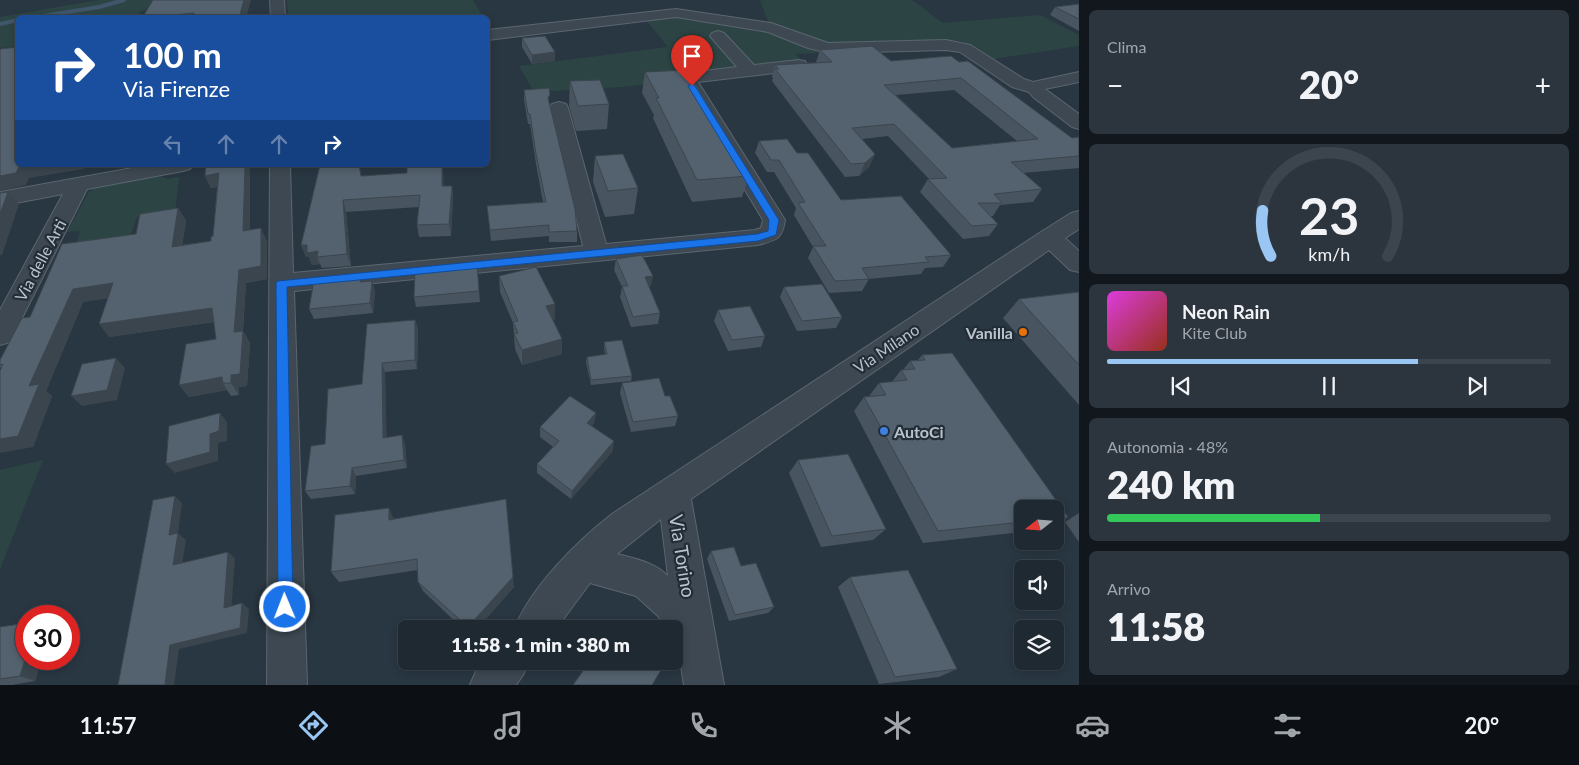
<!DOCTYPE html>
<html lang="it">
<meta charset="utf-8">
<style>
:root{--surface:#1f2932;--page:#2c353e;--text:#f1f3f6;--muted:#a1a6ac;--line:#3c454d;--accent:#99c6f2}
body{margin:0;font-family:Lato,sans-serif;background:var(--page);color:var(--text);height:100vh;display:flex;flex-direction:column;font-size:19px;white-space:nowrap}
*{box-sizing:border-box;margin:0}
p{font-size:16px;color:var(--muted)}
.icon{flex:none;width:28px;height:28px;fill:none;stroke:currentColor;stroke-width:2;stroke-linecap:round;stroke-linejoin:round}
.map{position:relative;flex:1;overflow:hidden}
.panel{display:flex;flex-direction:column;gap:10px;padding:10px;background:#11171c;width:500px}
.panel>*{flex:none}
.top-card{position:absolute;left:15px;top:15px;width:475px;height:152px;border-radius:8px;box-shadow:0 2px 8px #0003,0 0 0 1px var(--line);background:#1a4fa0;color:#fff;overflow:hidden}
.needle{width:32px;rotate:253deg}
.buttons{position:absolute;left:1014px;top:500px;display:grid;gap:10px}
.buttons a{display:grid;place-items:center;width:50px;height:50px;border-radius:8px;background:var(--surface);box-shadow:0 2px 8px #0003,0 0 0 1px var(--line);font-size:25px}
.speed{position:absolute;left:15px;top:605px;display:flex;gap:10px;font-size:25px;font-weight:700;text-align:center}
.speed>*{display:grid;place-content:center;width:65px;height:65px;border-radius:50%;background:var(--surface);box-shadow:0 2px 8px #0003,0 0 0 1px var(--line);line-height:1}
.speed .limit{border:8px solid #d22;background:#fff;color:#111}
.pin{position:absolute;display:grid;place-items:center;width:42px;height:42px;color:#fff;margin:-51px -21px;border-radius:50% 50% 50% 0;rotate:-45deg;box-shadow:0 0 5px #0007}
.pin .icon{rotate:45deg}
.me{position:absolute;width:55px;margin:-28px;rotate:359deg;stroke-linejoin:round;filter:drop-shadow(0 0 4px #0008)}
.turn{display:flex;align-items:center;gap:18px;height:105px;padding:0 25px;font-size:22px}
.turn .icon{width:65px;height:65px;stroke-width:2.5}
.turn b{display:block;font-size:35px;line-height:42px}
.lanes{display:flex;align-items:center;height:48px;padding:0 25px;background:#0003;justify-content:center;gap:25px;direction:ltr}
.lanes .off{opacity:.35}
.big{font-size:38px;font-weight:800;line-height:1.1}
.panel .tile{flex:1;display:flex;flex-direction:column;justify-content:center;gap:8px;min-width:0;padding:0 18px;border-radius:8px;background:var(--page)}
.panel .dial{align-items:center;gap:0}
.dial svg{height:130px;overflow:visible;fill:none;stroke:var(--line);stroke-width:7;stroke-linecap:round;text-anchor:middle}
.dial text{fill:var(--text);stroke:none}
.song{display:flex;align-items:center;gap:15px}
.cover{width:60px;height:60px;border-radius:8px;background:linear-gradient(135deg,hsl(300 70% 55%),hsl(10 70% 35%))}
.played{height:5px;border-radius:2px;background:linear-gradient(90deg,var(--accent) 70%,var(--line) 70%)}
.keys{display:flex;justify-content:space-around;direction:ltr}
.heat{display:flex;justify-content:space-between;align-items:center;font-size:28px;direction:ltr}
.charge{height:8px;border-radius:4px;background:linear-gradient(90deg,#34c759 48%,var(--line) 0)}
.trip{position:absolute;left:398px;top:620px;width:285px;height:50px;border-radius:8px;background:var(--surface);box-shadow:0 2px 8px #0003,0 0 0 1px var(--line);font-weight:800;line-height:50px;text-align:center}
.dock{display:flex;height:80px;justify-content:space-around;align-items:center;background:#0c1014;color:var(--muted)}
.dock .icon{width:35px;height:35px}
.dock .selected{color:var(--accent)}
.dock b{font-size:22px;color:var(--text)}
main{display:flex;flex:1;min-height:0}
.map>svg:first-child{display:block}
.green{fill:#2c4544}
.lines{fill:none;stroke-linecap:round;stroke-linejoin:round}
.stream{stroke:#40566a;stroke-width:4}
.minor-casing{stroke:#5b666f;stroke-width:2}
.minor{fill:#3d4852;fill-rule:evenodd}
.wall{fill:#48545f;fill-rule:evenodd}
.shaded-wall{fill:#3b454e}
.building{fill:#54626f;stroke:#3b454e;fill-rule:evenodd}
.route{fill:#1a73e8;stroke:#114b97}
.food-dot{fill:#e8710a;stroke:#222d37;stroke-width:2}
.shop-dot{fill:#3f7fe0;stroke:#222d37;stroke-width:2}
.labels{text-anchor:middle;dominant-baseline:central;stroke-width:4.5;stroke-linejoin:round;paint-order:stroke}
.street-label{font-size:16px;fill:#bac3cc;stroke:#222d37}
.poi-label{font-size:16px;font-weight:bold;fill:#bac3cc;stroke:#222d37;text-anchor:end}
.near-street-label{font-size:19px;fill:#bac3cc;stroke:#222d37}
</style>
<main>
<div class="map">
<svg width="1079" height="685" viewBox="0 0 1079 685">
<rect width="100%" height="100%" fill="#293742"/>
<path class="green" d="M99,0H157L150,8L140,12L138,17L18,18L17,46L0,48V17Z
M287,0H473L483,17H288Z
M760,0H912L943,23L1040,15L1079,35V46L993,59L961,41L825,44L769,24Z
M681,16C728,23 777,26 818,53L796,54L805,66L622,87L534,92L519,66L668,47L646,20Z
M160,176L168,179L179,177L175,212L137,217L127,245L74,251L80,231L67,232L89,192L96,187Z
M43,460L0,569V470Z"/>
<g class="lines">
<path class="stream" d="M31,18L99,7L124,0
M0,24L18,20"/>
<defs>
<path id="minor" d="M270,0H284L285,18H271Z
M676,9L771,23L828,43L946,40L970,45L1024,79L1033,82L1079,72V82L1045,89L1079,114V129L1072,127L1033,97L1029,92L1012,87L960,52L946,50L828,53L808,48L768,32L676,17L488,40V30Z
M718,31L724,33L754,65L799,60L805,61L807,65L805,69L799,70L698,82L785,220C782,240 776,240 758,245L294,291L307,685H267L270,165H290L293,273L583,246L550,108L552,104L559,102L566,104L568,108L606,244L755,230L761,228L763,220L678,78L681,74L687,73L737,67L710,36L712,33Z
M149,165H193L190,169L183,171L87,189L10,342L0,345V310L63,194L0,206V192Z
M1079,211V229L1065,238L1079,251V272L1070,270L1049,250L691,499L724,685H684L678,647L674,641V629H666L658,616L636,596L590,583L556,629H514C532,586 576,542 612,514L1041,232L1071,213ZM661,519L668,576C654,562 636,559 617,554Z
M483,661H529L523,675L516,685H470L476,671Z"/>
</defs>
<use href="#minor" class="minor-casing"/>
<use href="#minor" class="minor"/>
</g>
<path class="wall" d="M1079,4V31L1050,15L1055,7Z
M522,38L555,52V61L532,64L522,47Z
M820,50L891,61L959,62L1072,138L1079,137V168L1023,173L1042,189L1033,202L1000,205L993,216H991L998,224L989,236L963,239L920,192L928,179H929L888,136L862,139L875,154L869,167L859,176L845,177L772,81L773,78L772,77L775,65L817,63L816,62ZM954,90L1017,141L952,148L896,95Z
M645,72L712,112L711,116L735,158L749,176L742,197L692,202L653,118L654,115L642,93Z
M570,81L609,104L607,129L576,131L569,106Z
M524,90L550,104L577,231V242H549V236L491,241L487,206L543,202L536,164L530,124H528L524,100Z
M759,141L797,153L841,200L951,255L943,267L925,268L921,274L869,279L862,291L829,293L808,258L813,247L794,215L796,208L774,172H767L755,153Z
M595,156L638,188L634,214L605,217L593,182Z
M250,168V230L267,241V279L246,283L243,331L250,343L247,386L239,387V395L231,396L227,390L189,397L179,385L216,339L214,322L109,337L108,298L83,302L46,391L52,396L33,447L1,368L0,367V360L30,317L136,234L178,208L186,221L182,245L211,241L213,236L217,187L211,188L205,176Z
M362,176L444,186H452L453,198L451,236L419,237L417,225L419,207L346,212L351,266L322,268L320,264L312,265L309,257H306L301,245Z
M616,259L651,286H649L660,313L658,324L631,327L620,297L622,287L614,270Z
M478,276L480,302L416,307L414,297Z
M499,276L555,304V319L553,320L562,354L522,365L515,349L513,323L500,292Z
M372,281L375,292L373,313L314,319L309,309L363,282Z
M784,287L842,317L836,328L797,331L780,297Z
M1079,292V405L1003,318L1019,299Z
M718,310L765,336L761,347L728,351L714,321Z
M415,320L418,329L417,369L385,372L386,437L405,444L407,468L356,476L355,494L311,499L305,491L325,444L362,384Z
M604,342L632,376L631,381L591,385L586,362L587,357L605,355L604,347Z
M922,355L1068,517L1055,526V509H1022V532L923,543L854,411L864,397L869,396L879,383L892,382L901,370H903L910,361L918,360Z
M622,383L665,396L678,416L675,426L631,432L620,393Z
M596,413L594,423L592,426L613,451L571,499L537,473V464L553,447L540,437V427Z
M798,460L886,529L873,540L821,547L789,473Z
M1079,513V542L1065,522Z
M394,519L514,587L477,629H463L423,591L418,582V570L339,582L331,572Z
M711,551L741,566L774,607L768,613L729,621L707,559Z
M850,577L957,669L939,677L879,684L838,587Z
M0,627L26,659H42L35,681L12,685H0Z"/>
<path class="shaded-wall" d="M244,0H251L246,18H239Z
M194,13L196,18H144Z
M555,52V61L532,64V55Z
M875,154L869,167L859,176L865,163Z
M20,165H85L84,169L29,178L26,185L0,191V176Z
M245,165H249L250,168V244L243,231Z
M442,165H443L444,198L442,186Z
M219,173L225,186L211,188L205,176Z
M452,186L453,198L451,236L449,224Z
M8,192L19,204L2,255H0V214Z
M343,200L346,212L351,266L347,254Z
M178,208L186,221L180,260L172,247Z
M261,228L267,241V279L246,283L242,339L243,331L250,343L247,386L239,387V395L231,383L239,270Z
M301,245H307L318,251L317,257L320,264L312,265L309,257H306Z
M653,276L651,286L643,287L645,277Z
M372,281L375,292L373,313L370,303Z
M113,283L123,296L83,302L46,391L52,396L33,447L0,453V439L29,386L73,289Z
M555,304V319L546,322V306Z
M212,308L220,321L109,337L99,324Z
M415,320L418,329L417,369L415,360Z
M562,339V354L522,365V350Z
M116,358L125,368L117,400L82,406L71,396Z
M382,363L385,372L387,447L383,438Z
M222,377L223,383L227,390L189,397L179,385Z
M220,413L227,422V441L218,443V461L175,473L166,464L210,434Z
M596,413L594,423L586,432L587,423Z
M402,435L405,444L407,468L404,460Z
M614,441L613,451L571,499L572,491Z
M352,468L356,476L355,494L350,486Z
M175,496L182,503L177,542L169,535Z
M506,499L514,587L477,629H468V627Z
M389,508L394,519L389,520Z
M178,533L186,540L181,571L173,565Z
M228,552L235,558L231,613L224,608Z
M242,603L249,609L247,633L179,649L174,685H165L170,645Z
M26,656V659H42L35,681L20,676Z"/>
<path class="building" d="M153,0H244L239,18H194V13L142,18Z
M1079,4V19L1055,7Z
M545,36L555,52L532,55L522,38Z
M872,46L891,61L951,56L959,62L968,61L1072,138L1079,137V156L1011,162L1042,189L994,194L1002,203H978L998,224L972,226L928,179L947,178L894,124L852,128L875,154L865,163L851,164L775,69H779L775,65L832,62L820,50ZM961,78L1038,139L952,148L884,85Z
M18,47V165H20L16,173L0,176V49Z
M687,70L712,112H709L735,158H738L749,176L697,180L656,98H659L645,72Z
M600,80L609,104L578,106L570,81Z
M549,88L550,94L548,98L575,209L577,231L549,232V225L490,230L487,206L546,202L536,154L530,114H528L524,90Z
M787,139L797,153H808L841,200L901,196L951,255L925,257L929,262L862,268L869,279L835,281L813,246H826L798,203L805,202L779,160H771L759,141Z
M623,154L638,188L608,191L595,156Z
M206,165H245L243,231L261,228V266L239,270L234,332L243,331L240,374L231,375V383H223L222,377L179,385L186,344L216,339L212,308L99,324L113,283L73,289L29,386L39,384L18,436L0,439V371L3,364L0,365V360L22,318L30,317L62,244L136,234L140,214L178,208L172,247L211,241V237L213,236L219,173L205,176Z
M320,165H359L361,176L407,173V165H442V186H452L449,224L417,225L420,195L343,200L347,254L317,257L318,251L307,253V245H301Z
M8,192L0,214V193Z
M642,255L653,276L645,277L660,313L633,317L622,286H628L616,259Z
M477,265L479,291L414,297L415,270Z
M536,267L555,304L546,306L562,339L522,350L514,334L518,333L513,322L518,321L499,276Z
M361,275L360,282L372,281L370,303L309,309L314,280Z
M822,284L842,317L802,321L784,287Z
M1079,292V365L1019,299Z
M750,306L765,336L732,340L718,310Z
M415,320V360L382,363L383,438L402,435L404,460L352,468L350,486L305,491L311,446L325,444L328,389L362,384L367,324Z
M622,340L632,376L591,380L587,357L607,354L604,342Z
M952,353L1068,517L1055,519V509H1022V522L938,531L864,397L886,395L879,383L907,380L901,370L915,369L910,361L925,360L922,355Z
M116,358L107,390L71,396L82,364Z
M659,378L665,396H670L678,416L633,422L622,383Z
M570,396L596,413L587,423L614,441L572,491L537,464L559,441L540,427Z
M220,413L219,431L210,434V452L166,464L169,426Z
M848,454L886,529L832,536L798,460Z
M175,496L169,535L178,533L173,565L228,552L224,608L242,603L240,628L170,645L165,685H118L153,500Z
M506,499L513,577L468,627L418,582L417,559L331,572L335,515L389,508V520Z
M734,547L741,566L756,563L774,607L735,615L711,551Z
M908,570L957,669L895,677L850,577Z
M26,623V656L20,676L0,679V627Z
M590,661H656L663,667L652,685H573Z"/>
<path class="route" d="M692,83L695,86L779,220L776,235L758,241L287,287L293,607L291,613L285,615L280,613L278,607L276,283L278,281L757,234L768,231L769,220L688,86Z"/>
<circle class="food-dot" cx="1023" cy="332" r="5"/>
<circle class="shop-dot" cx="884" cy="431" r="5"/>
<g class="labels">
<g class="street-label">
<text transform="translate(40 260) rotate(-62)">Via delle Arti</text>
<text transform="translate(886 348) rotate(-34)">Via Milano</text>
</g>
<g class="poi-label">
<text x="1013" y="332">Vanilla</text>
<text x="894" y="431" text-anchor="start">AutoCi</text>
</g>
<g class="near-street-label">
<text transform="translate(683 556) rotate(81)">Via Torino</text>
</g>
</g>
</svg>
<div class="buttons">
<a><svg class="needle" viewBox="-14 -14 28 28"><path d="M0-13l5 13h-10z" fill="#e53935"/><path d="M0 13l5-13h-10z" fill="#a1a6ac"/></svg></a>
<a><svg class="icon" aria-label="sound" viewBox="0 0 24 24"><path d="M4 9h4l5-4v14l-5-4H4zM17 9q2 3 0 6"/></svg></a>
<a><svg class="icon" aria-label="layers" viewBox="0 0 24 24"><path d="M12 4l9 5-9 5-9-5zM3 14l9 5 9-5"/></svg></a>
</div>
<div class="speed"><div class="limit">30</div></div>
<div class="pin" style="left:692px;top:86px;background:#d93025"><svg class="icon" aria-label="arrive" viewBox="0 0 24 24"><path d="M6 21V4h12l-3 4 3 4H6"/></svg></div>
<svg class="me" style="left:285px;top:607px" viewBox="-20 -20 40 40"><circle r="17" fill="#1a73e8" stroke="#fff" stroke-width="3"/><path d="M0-11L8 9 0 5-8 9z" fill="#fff"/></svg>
<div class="trip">11:58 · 1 min · 380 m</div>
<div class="top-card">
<div class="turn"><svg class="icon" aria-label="right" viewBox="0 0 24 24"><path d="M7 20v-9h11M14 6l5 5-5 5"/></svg><div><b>100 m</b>Via Firenze</div></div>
<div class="lanes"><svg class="icon off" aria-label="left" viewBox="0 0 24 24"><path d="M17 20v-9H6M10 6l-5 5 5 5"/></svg><svg class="icon off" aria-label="ahead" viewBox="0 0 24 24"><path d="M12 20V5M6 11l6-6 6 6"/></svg><svg class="icon off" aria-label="ahead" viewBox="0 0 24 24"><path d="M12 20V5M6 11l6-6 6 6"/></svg><svg class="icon" aria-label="right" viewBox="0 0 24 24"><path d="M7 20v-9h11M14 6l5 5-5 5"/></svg></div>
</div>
</div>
<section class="panel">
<div class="tile"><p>Clima</p>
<div class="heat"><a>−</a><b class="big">20°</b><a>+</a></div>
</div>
<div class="tile dial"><svg viewBox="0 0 100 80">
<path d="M14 69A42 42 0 1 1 86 69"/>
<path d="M14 69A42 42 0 0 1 9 41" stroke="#99c6f2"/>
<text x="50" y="56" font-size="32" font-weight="700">23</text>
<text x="50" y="72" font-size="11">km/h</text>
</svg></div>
<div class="tile">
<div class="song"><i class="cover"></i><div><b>Neon Rain</b><p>Kite Club</p></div></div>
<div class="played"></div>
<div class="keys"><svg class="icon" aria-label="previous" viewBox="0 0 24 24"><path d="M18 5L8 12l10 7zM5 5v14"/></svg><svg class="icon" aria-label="pause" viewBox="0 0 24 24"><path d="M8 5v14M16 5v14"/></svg><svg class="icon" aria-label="next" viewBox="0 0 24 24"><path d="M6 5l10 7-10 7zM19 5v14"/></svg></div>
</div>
<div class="tile"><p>Autonomia · 48%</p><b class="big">240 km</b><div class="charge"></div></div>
<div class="tile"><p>Arrivo</p><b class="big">11:58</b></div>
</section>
</main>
<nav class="dock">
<b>11:57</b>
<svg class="icon selected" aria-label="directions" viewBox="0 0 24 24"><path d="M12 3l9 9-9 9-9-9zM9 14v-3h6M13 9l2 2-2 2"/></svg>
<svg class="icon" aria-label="music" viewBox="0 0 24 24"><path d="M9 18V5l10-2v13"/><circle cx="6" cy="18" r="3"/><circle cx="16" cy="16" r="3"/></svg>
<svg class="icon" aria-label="phone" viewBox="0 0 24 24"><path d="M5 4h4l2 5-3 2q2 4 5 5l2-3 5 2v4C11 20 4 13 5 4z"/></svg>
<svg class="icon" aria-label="climate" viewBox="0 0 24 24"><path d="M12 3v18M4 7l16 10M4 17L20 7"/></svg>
<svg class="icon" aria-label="car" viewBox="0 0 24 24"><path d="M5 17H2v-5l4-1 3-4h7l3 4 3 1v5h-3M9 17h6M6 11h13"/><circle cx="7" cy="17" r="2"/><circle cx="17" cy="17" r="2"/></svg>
<svg class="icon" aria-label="filters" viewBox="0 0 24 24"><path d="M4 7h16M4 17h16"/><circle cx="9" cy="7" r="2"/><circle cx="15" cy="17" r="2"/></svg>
<b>20°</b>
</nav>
